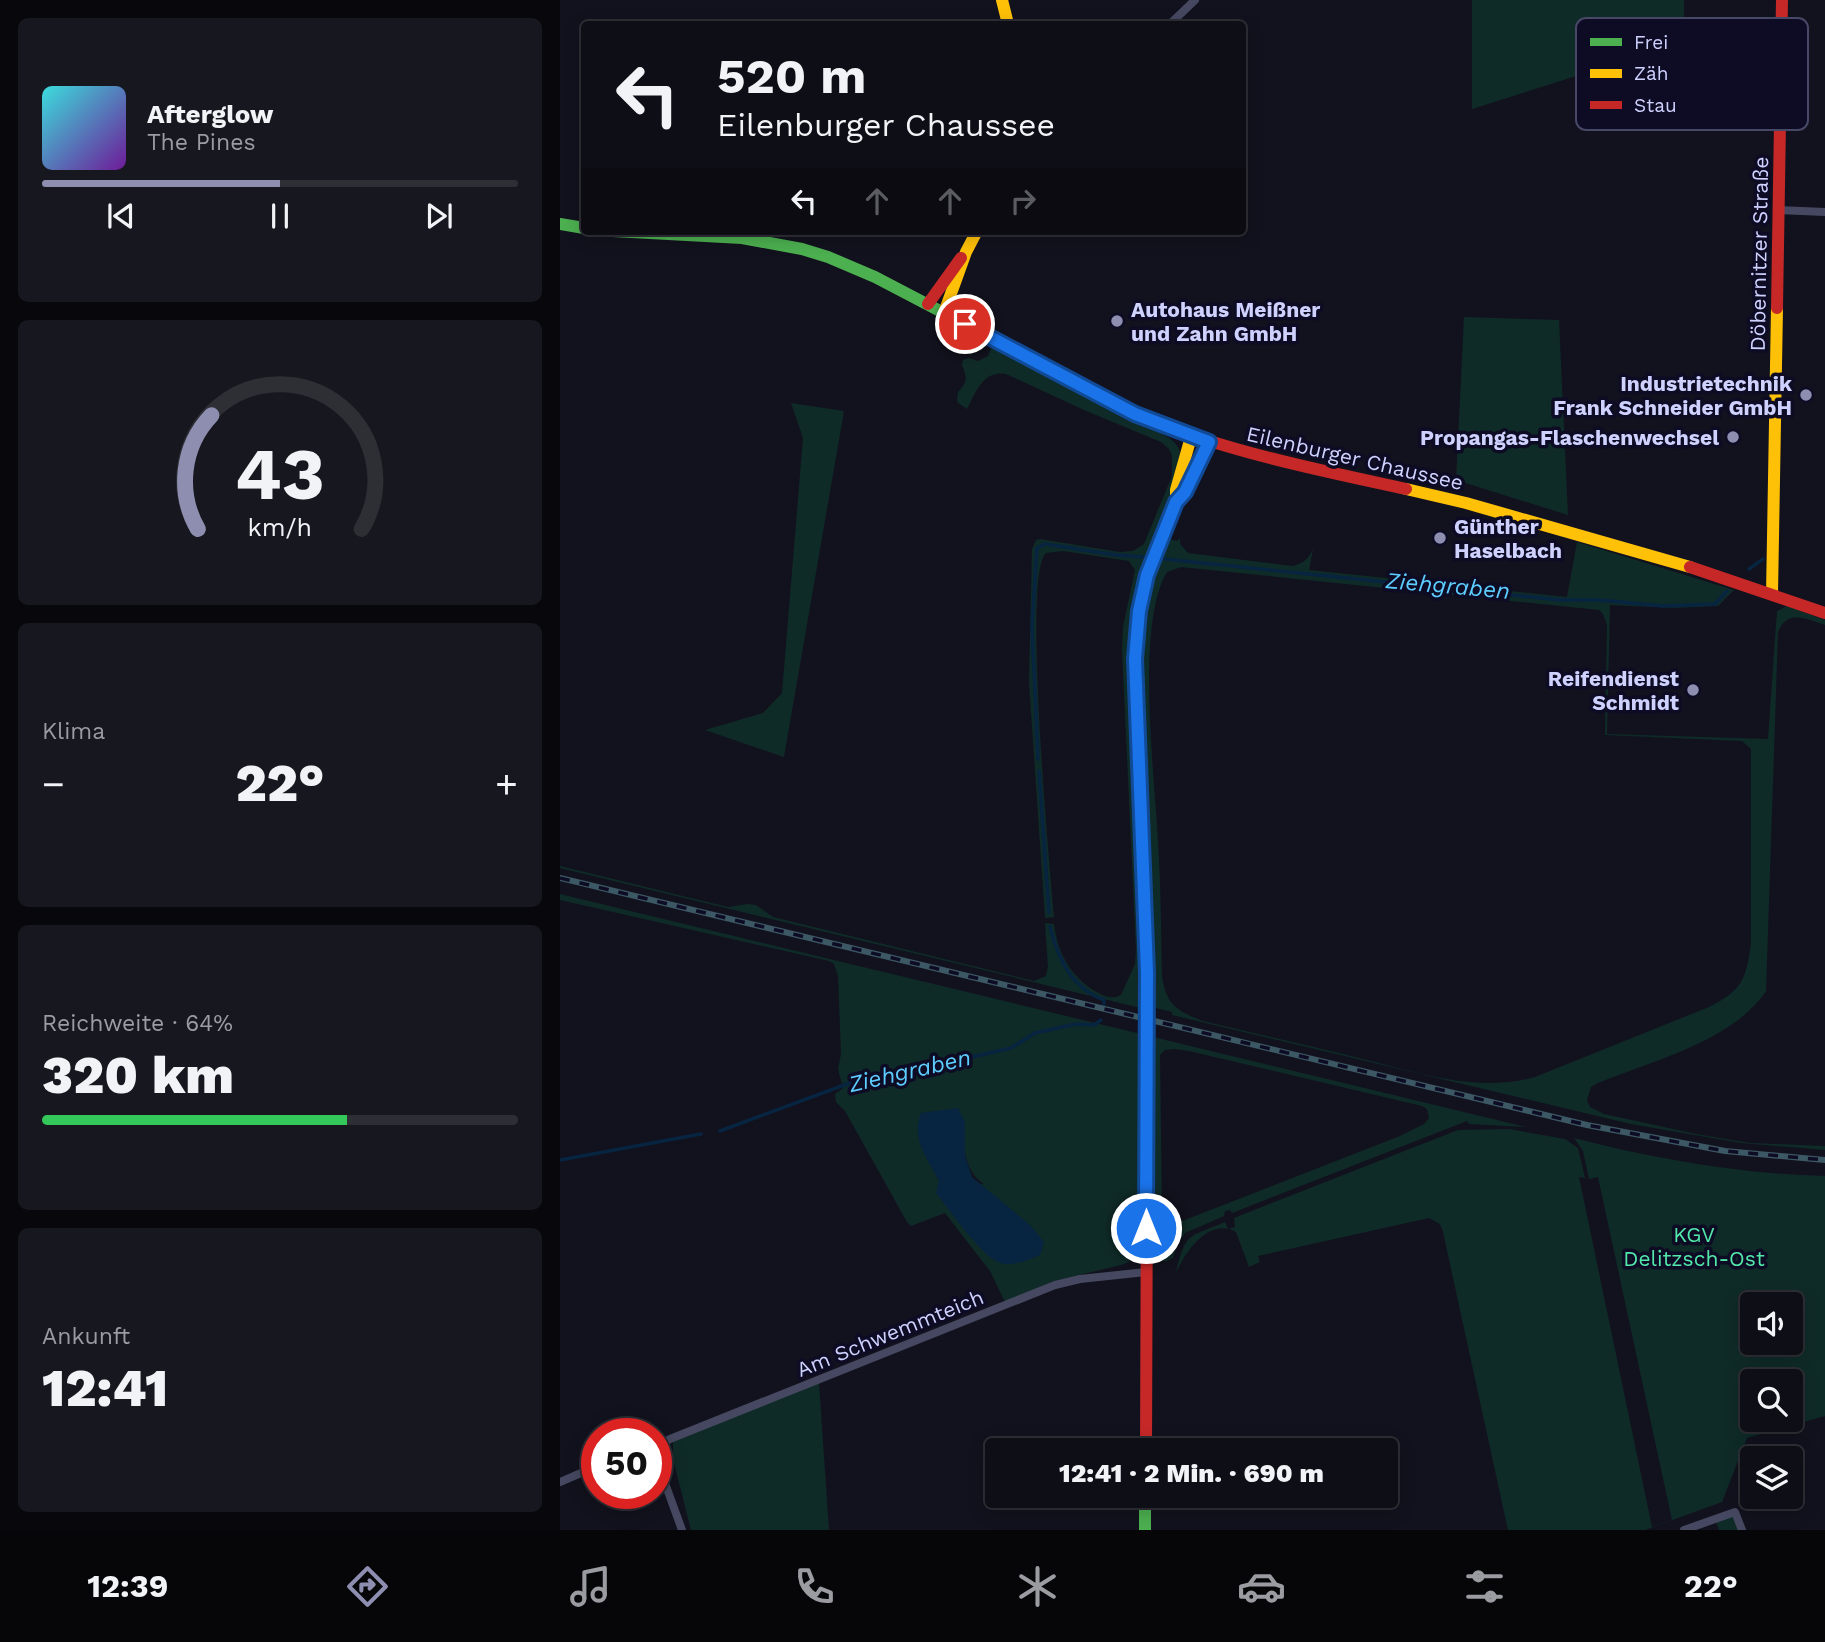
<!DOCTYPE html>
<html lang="de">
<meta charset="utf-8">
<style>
:root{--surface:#0e0e16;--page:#17171f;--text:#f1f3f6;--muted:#9b9ca1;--line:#2e2e35;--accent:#8d8eb0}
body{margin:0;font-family:"Work Sans",sans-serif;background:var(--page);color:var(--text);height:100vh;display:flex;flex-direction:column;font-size:26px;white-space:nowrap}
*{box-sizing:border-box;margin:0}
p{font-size:23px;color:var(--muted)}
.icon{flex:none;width:38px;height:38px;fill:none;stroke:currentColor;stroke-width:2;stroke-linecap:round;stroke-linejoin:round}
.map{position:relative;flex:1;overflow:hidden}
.sheet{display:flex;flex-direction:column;gap:18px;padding:18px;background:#08080c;width:560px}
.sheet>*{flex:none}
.guide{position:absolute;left:21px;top:21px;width:665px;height:214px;border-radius:7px;box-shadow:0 4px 18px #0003,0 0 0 2px var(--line);background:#0e0e16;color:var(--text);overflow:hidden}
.tools{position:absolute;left:1180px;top:1292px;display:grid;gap:14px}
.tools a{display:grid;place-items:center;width:63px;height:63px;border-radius:7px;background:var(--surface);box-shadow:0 4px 18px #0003,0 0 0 2px var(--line);font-size:35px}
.speed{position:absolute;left:21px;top:1418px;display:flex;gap:14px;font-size:35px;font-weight:700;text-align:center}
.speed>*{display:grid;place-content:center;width:91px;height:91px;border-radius:50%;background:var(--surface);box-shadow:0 4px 18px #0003,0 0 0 2px var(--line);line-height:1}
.speed .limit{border:10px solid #d22;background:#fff;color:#111}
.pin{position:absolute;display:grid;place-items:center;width:60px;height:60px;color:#fff;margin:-30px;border:4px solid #fff;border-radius:50%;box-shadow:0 2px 7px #0007}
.me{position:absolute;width:77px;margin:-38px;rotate:0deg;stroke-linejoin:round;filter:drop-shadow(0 0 5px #0008)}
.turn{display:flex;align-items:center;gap:24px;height:147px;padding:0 21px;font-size:32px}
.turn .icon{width:91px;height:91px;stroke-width:2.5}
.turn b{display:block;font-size:49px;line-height:60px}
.lanes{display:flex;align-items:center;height:66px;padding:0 21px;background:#0003;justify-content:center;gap:35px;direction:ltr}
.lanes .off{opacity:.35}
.big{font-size:52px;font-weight:800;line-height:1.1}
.sheet .widget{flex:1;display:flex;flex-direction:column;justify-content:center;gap:10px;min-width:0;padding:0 24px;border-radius:10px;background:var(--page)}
.sheet .dial{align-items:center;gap:0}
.dial svg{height:182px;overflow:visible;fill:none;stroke:var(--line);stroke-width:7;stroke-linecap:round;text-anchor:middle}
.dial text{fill:var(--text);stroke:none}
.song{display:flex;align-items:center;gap:21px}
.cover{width:84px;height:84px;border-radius:10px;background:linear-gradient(135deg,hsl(180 70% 55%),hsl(280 70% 35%))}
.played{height:7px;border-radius:4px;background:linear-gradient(90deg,var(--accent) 50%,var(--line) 50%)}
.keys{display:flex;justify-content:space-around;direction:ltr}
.heat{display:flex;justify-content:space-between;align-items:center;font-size:38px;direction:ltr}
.charge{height:10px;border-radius:5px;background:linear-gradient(90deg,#34c759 64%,var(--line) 0)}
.trip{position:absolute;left:425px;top:1438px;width:413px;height:70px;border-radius:7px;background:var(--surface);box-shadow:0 4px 18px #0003,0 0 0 2px var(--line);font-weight:800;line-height:70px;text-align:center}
.menu{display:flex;height:112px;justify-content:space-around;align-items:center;background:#060609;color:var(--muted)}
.menu .icon{width:49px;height:49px}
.menu .current{color:var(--accent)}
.menu b{font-size:32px;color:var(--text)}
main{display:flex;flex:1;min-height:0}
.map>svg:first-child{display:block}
.green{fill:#0f2b28;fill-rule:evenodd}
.water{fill:#072441}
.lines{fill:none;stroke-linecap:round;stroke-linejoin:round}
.stream{stroke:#072441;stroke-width:3.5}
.street{stroke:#454860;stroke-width:8}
.fast{stroke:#4caf50;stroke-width:12}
.slow{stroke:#ffc107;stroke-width:12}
.jam{stroke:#c62828;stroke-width:12}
.rail-casing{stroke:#3d5865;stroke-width:6}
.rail{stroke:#0d0c24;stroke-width:3.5;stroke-dasharray:10;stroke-linecap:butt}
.route-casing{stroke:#114b97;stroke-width:18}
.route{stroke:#1a73e8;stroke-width:12}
.poi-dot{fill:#8d8eb0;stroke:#0d0c24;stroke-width:2.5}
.labels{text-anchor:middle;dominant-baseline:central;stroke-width:7;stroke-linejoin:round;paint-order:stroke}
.street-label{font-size:21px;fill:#cfd1ff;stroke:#0d0c24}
.poi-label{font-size:21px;font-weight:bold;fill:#cfd1ff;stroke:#0d0c24;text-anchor:end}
.park-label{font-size:21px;fill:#52e9ab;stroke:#0d0c24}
.water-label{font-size:23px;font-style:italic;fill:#5dcdff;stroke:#0d0c24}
.key{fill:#0d0c24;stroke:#474766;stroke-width:2}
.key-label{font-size:19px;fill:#cfd1ff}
</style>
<main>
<section class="sheet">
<div class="widget">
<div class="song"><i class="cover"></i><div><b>Afterglow</b><p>The Pines</p></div></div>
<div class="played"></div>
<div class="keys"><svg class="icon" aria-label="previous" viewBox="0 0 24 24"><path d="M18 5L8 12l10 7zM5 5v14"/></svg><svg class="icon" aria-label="pause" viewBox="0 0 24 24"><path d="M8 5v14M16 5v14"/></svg><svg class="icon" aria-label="next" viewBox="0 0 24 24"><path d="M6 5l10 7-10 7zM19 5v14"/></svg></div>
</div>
<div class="widget dial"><svg viewBox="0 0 100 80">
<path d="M14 69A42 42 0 1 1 86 69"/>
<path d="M14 69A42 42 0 0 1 20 19" stroke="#8d8eb0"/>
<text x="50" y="56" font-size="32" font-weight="700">43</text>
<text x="50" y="72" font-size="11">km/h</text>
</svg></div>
<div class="widget"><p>Klima</p>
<div class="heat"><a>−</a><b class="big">22°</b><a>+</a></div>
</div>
<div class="widget"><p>Reichweite · 64%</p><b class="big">320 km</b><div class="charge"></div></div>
<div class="widget"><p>Ankunft</p><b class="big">12:41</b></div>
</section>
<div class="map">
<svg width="1265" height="1530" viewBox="0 0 1265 1530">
<rect width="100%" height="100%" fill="#12121e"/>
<path class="green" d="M912,0H1124V42L912,109Z
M904,317L999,320L1008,515L896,480Z
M432,346L606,436C612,440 618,444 620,452C624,477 596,536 587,561C578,587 572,614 570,642L582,967L581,1008L0,868V866L168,907L188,904L196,905L213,917L474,981L486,976L488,967L485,923L494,924C497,952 511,977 535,991C544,996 552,1000 561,995L575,964L576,949L562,650L563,627L575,570L569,561L503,551L486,553C462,574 490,869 494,917L485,918L469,682L472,549L476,540L480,539L560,552L573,551L584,544L612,476V456L609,449L601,442L524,410L446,374C423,370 416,392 407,409L397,402L398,392C408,382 407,377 402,365L403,360L409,358L418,361L428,356Z
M231,403L284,411L224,757L145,730L203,713L222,693L243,438Z
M620,538V544L628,553L733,566C744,563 748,559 753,549L749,570L1007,597L1017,542L1174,590L1158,606L1114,608L1050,605L1047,734L1208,739L1217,611L1227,606L1265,620V625C1246,619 1228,608 1218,632L1206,991C1173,1041 1092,1061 1038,1083L1031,1087L1027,1100L1030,1107L1044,1114L1136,1134L1190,1143L1265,1146V1150L1181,1143L1071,1124L612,1015V1012L592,1007L581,652C583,612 592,578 606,541L609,539L617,541ZM621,567L1039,610L1043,614L1047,625L1045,735L1182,741L1191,749V943C1186,979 1183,990 1149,1007L975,1077C915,1094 854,1071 795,1057C745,1045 694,1033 643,1021C617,1011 606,1005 602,976C601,931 601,887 598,842C595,777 575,625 607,572Z
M0,894L581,1034V1193L576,1251L569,1262L561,1265L494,1281L445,1302L430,1271L385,1213L351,1226L347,1222L285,1111L276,1102L275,1094L283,1088L278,1069L281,1054L278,976L274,964L269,961L0,900ZM405,1122C403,1145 403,1170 424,1184L379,1181L373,1169Z
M593,1037L966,1127L909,1124L907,1121L672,1213L670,1210L665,1211L664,1216L625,1233L618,1243L613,1258L607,1261L594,1262ZM615,1049L629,1051L862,1106L867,1109L869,1118L864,1124L840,1136L612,1225L607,1223L602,1213L600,1055L605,1050Z
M949,1129L1005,1139L1018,1148L1025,1178L1019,1177L1092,1527L1112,1520L1038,1177L1029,1179L1023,1151L1014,1138C1095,1159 1181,1174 1265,1176V1416L1187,1438L1162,1502L1085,1530H948L883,1232L880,1224L869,1218L698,1256L700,1262L689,1267L676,1232C649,1217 625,1252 616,1273C626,1231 628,1238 665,1222L668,1229L675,1227L674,1218L898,1130ZM1192,1304H1230V1342H1192ZM1192,1381H1230V1419H1192Z
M259,1383L269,1530H131L113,1459V1442Z
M1175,1512L1182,1530H1159L1155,1519Z"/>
<path class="water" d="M398,1108L405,1122V1156L412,1177L470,1225L484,1242L480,1255C468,1260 451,1268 438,1262C421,1255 389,1209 376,1193L379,1181C367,1157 351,1140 361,1113Z"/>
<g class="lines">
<path class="stream" d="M604,559L1001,600H1039L1103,606L1155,604L1167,591
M1189,569L1203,559
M478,759L472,627L477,548L485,544L556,555L583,557
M479,771L489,913
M490,927C498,958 511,988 544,1000V1004
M160,1131L295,1081L311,1080L451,1048L475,1033L516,1024L534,1025L541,1020
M0,1160L141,1134"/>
<path class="street" d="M610,24L635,0
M1218,210L1265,212
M97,1453L102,1444L110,1439L495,1285L520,1279L586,1272
M97,1453L98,1464L122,1530
M0,1482L37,1466
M1124,1530L1175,1512L1182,1530"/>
<path class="fast" d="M0,224L24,228
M53,231L182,238L242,249L268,257L315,277L587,419
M585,1496V1530"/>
<path class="slow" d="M442,0L448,24
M384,313L406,252L417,231
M846,489L906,503L1130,567
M616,502V490L631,437
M1212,594L1217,308
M576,651L587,972V1162"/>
<path class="jam" d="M368,304L401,258
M1217,308L1222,0
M587,419C670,452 758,470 846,489
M1130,567L1265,613
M576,651L579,611L587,575L616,502L625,493L648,442
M586,1451L587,1162"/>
<defs>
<path id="rail" d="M0,878L1027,1125L1165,1151L1265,1160"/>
</defs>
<use href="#rail" class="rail-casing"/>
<use href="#rail" class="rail"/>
</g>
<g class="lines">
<defs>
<path id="route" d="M405,324L575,414L649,442L625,492L616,502L587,575L579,611L575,659L587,972L586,1228"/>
</defs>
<use href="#route" class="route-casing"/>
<use href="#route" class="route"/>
</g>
<g class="poi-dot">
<circle cx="557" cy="321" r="7"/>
<circle cx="1246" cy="395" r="7"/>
<circle cx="1173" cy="437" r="7"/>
<circle cx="880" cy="538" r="7"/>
<circle cx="1133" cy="690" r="7"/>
</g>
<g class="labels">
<g class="street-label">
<text transform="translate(1199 254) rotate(-89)">Döbernitzer Straße</text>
<text transform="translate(795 458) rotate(13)">Eilenburger Chaussee</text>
<text transform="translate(330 1333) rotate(-22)">Am Schwemmteich</text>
</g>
<g class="poi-label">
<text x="571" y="309" text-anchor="start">Autohaus Meißner<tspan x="571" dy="24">und Zahn GmbH</tspan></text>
<text x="1232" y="383">Industrietechnik<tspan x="1232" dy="24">Frank Schneider GmbH</tspan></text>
<text x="1159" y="437">Propangas-Flaschenwechsel</text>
<text x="894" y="526" text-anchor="start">Günther<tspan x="894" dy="24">Haselbach</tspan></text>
<text x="1119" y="678">Reifendienst<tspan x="1119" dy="24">Schmidt</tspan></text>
</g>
<g class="park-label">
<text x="1134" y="1234">KGV<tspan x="1134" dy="24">Delitzsch-Ost</tspan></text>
</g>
<g class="water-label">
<text transform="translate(888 586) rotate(5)">Ziehgraben</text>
<text transform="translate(350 1071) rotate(-13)">Ziehgraben</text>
</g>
</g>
<rect x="1016" y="18" width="232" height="112" rx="10" class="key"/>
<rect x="1030" y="38" width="32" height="8" fill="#4caf50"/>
<rect x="1030" y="69" width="32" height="9" fill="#ffc107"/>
<rect x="1030" y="101" width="32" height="8" fill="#c62828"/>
<g class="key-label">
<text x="1074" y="49">Frei</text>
<text x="1074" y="80">Zäh</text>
<text x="1074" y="112">Stau</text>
</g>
</svg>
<div class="tools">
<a><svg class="icon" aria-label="sound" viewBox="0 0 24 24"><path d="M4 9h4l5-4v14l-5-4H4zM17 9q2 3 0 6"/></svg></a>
<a><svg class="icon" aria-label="search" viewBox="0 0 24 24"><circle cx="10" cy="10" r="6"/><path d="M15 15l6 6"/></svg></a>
<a><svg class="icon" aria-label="layers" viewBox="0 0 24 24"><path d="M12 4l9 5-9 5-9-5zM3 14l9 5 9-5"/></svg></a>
</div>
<div class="speed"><div class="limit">50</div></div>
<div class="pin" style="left:405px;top:324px;background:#d93025"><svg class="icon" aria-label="arrive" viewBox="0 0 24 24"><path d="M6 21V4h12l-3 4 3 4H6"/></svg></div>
<svg class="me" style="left:586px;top:1228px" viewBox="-20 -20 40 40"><circle r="17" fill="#1a73e8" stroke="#fff" stroke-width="3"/><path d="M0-11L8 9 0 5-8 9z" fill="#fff"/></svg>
<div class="trip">12:41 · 2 Min. · 690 m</div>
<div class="guide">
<div class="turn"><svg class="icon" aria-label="left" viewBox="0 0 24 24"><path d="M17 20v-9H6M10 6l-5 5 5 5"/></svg><div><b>520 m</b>Eilenburger Chaussee</div></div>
<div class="lanes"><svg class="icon" aria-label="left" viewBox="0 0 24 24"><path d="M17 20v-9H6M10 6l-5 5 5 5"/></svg><svg class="icon off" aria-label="ahead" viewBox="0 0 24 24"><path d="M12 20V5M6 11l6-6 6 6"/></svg><svg class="icon off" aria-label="ahead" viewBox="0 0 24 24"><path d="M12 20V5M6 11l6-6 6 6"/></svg><svg class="icon off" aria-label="right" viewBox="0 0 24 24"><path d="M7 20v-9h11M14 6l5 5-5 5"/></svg></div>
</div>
</div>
</main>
<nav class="menu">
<b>12:39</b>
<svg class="icon current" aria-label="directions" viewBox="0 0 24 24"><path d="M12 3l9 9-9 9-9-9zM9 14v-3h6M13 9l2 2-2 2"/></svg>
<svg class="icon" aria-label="music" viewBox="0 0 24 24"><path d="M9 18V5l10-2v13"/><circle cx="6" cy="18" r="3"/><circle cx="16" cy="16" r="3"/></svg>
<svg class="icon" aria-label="phone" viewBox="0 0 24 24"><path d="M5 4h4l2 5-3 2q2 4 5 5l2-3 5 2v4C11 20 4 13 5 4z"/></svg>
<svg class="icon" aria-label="climate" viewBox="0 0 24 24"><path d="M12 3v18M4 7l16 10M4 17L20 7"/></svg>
<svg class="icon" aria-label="car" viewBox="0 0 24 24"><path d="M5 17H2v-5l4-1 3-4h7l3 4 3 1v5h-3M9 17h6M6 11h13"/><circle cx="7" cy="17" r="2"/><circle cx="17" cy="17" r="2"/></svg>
<svg class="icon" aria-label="filters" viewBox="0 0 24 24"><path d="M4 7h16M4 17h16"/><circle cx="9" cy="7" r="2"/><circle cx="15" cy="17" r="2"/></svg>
<b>22°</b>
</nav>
